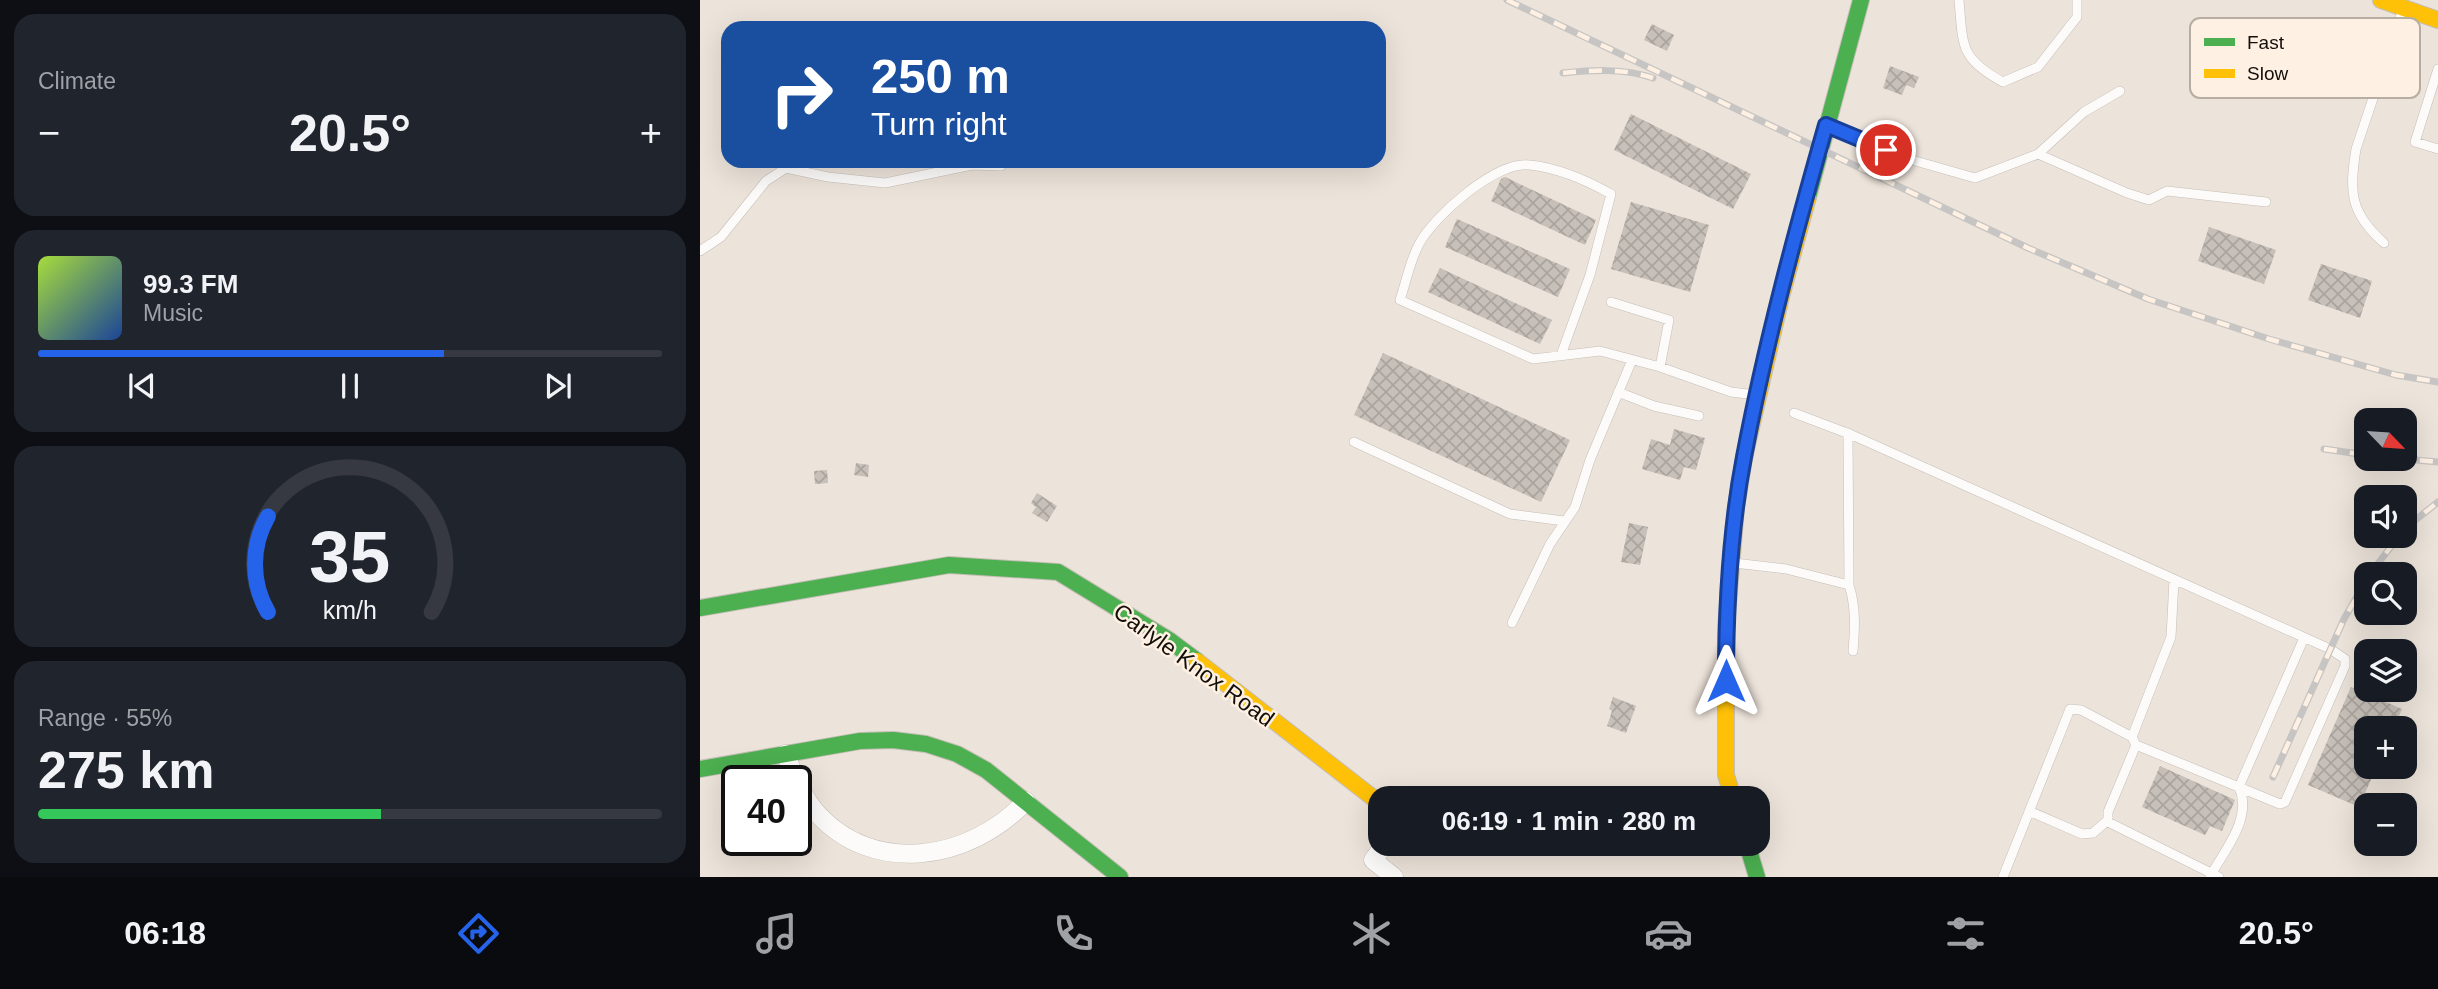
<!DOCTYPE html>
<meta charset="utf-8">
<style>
:root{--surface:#171b24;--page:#20242c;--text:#f1f3f6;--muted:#9ea1a6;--line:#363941;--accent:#2563eb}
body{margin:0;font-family:Arial,sans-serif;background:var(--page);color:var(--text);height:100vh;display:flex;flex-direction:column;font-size:26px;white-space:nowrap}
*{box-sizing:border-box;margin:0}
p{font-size:23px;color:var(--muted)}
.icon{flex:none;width:38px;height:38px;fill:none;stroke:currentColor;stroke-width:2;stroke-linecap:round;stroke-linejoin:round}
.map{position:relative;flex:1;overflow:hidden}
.sheet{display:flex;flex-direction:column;gap:14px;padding:14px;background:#0d0f14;width:700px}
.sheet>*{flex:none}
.guide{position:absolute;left:21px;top:21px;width:665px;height:147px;border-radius:21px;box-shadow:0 7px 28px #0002;background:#1a4fa0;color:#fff;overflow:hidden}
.needle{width:46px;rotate:115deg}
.fabs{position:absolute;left:1654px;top:408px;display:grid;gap:14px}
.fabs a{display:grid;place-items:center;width:63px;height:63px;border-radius:14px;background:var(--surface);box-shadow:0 7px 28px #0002;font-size:35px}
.speed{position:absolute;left:21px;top:765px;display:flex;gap:14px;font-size:35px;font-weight:700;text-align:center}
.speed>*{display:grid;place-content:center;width:91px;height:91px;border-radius:50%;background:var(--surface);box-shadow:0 7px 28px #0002;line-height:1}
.speed .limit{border:4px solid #111;border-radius:10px;background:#fff;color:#111}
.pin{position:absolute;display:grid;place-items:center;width:60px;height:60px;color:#fff;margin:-30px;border:4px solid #fff;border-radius:50%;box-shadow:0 2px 7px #0007}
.me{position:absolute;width:77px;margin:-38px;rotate:0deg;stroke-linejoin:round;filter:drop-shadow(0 0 5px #0008)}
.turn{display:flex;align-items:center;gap:24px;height:147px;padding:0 35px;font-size:32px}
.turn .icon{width:91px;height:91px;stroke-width:2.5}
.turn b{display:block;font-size:49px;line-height:60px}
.big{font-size:52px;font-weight:600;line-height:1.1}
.sheet .card{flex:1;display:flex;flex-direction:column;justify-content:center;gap:10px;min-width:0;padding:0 24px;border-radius:21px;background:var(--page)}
.sheet .dial{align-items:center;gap:0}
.dial svg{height:182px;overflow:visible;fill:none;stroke:var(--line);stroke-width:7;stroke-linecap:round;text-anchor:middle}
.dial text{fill:var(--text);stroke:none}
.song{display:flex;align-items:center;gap:21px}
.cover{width:84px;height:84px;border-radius:10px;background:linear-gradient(135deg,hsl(80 70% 55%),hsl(220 70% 35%))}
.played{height:7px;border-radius:4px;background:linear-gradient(90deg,var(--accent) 65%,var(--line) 65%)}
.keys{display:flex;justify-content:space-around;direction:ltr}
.heat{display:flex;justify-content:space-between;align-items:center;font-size:38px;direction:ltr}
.charge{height:10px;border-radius:5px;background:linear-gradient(90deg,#34c759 55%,var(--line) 0)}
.trip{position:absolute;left:668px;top:786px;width:402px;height:70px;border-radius:21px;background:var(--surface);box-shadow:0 7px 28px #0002;font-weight:600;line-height:70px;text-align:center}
.dock{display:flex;height:112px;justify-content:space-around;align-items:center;background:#090b0e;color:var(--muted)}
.dock .icon{width:49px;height:49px}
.dock .selected{color:var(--accent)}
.dock b{font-size:32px;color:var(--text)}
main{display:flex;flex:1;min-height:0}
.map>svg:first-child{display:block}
.building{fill:url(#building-cross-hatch)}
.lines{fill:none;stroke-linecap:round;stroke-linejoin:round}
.lane-casing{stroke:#c5beb7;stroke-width:10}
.street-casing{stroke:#c5beb7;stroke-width:19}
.fast-casing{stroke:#c5beb7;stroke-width:18}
.slow-casing{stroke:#c5beb7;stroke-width:18}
.lane{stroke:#fcfbf9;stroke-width:9}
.street{stroke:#fcfbf9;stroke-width:18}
.fast{stroke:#4caf50;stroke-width:16}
.slow{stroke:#ffc107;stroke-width:16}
.rail-casing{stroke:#c7c5c3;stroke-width:7}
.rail{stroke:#fef1e3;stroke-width:4.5;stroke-dasharray:13;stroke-linecap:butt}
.route-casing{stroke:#184099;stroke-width:18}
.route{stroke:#2563eb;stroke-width:12}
.labels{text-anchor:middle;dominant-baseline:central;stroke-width:5;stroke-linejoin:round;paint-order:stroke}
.street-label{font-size:23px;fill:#140e09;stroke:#fef1e3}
.key{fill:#fef1e3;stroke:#b8ada2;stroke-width:2}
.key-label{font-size:19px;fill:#140e09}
</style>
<main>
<section class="sheet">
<div class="card"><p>Climate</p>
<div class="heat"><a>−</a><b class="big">20.5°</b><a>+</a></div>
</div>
<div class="card">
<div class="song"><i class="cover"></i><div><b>99.3 FM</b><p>Music</p></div></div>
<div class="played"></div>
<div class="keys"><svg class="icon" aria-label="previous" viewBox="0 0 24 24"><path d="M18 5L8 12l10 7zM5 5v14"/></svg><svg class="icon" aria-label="pause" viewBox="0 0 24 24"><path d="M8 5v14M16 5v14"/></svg><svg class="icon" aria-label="next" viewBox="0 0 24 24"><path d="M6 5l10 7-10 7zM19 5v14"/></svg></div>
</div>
<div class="card dial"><svg viewBox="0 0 100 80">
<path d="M14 69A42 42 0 1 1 86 69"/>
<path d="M14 69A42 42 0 0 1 14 27" stroke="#2563eb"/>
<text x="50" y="56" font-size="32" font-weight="700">35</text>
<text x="50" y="72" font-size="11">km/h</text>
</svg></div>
<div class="card"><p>Range · 55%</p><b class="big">275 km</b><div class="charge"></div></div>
</section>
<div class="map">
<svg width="1738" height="877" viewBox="0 0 1738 877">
<defs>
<pattern id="building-cross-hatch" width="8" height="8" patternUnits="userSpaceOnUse" patternTransform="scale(1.75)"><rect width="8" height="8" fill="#c7c0b9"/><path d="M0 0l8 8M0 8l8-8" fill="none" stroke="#aaa49e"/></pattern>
</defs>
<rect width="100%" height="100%" fill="#ece3da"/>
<path class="building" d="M952,24L974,35L967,51L944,40Z
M1190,66L1219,77L1214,88L1206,85L1202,95L1183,88Z
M931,114L1051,174L1033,209L914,150Z
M805,177L896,220L885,245L791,201L801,179Z
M931,202L1009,225L990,292L911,269Z
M757,219L870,269L858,297L745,247Z
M1509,227L1576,250L1564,284L1498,261Z
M1621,264L1672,281L1660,318L1608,300Z
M740,268L852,320L840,344L728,292Z
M683,353L870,440L841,502L654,415Z
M974,429L1005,438L996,470L984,467L980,480L942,469L951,439L970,445Z
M156,463L169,465L168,477L154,475Z
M127,470L128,483L115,484L114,471Z
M337,493L357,506L347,522L332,513L336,507L331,503Z
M929,523L948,527L940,565L921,562Z
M1651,687L1702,709L1694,728H1666V766H1677L1659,807L1608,785Z
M913,697L936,706L926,733L907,726L912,711L909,709Z
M1460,766L1535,800L1522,831L1510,826L1505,835L1442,807Z"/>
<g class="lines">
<defs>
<path id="lane" d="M1259,0C1263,46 1260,59 1303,82L1338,67L1377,17V0
M1738,69L1715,142L1738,149
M1128,126L1205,158L1275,178L1338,154L1384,112L1420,91
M1338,154L1427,193L1449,200L1467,191L1566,202
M1684,243C1650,213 1649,192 1656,149L1703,9
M0,251L21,237L66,181L86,168L128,177L185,183L272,165L301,166
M911,302L969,320L960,367
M861,355L890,275L911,194C886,180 858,168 830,165C797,160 734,216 719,244C710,261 706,282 700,300L833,359L900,351L960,367L1031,392L1056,395
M918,392L954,406L999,416
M1094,413L1152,435L1630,649L1645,659V666L1585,802L1580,804L1436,745L1432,737L1471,637L1474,580
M1148,433L1149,585C1156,607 1155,628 1153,651
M654,442L810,514L864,521
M1034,563L1086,569L1149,585
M812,623L850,544L875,507L890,460L932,360
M1436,745L1408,812V822L1519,877
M1329,811L1382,834L1393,833L1408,820
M1303,877L1370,709L1381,710L1432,737
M1510,877C1524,850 1553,819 1539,787L1604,638"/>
<path id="street" d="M85,754C94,773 101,794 115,811C172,877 270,861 326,801
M685,844L673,860L694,877"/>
<path id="fast" d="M1108,197L1161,0
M0,608L249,565L358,572L469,640L497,661
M0,769L160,741L193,740L226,744L257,754L286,770L420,877
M1047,844L1057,877"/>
<path id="slow" d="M1681,0L1738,20
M497,661L681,804
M1033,798L1026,775V627L1036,507L1044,458L1081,297L1108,197"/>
</defs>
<use href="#lane" class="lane-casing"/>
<use href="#street" class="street-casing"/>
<use href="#fast" class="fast-casing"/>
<use href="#slow" class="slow-casing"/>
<use href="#lane" class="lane"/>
<use href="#street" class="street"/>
<use href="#fast" class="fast"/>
<use href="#slow" class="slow"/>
<defs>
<path id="rail" d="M807,0L1328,248L1448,299L1569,339L1696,375L1738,382
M863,73C893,70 924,68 953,78
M1624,449L1666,455
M1694,458L1738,462
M1704,529L1738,502
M1670,574L1699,536
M1573,777L1644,619L1666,581"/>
</defs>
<use href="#rail" class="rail-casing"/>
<use href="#rail" class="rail"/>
</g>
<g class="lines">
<defs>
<path id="route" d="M1026,681C1026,607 1030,530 1044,457C1065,345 1095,234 1126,125L1186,150"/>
</defs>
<use href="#route" class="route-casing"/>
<use href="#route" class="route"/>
</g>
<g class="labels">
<g class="street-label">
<text transform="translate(494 665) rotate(36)">Carlyle Knox Road</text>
</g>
</g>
<rect x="1490" y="18" width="230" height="80" rx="10" class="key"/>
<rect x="1504" y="38" width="31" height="8" fill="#4caf50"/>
<rect x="1504" y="69" width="31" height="9" fill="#ffc107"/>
<g class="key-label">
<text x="1547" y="49">Fast</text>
<text x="1547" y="80">Slow</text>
</g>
</svg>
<div class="fabs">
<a><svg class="needle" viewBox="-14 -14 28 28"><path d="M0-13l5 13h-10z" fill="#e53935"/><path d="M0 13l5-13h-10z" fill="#9ea1a6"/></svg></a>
<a><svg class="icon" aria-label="sound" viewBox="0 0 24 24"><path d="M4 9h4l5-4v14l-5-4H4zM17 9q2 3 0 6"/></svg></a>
<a><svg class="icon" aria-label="search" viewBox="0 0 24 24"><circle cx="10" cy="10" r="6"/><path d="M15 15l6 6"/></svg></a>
<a><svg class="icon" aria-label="layers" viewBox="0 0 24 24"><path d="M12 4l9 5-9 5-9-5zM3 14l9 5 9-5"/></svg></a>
<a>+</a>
<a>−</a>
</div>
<div class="speed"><div class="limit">40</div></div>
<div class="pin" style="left:1186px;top:150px;background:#d93025"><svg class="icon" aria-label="arrive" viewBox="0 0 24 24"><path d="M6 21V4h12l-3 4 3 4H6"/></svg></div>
<svg class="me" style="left:1026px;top:681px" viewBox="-20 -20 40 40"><path d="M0-17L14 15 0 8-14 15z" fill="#2563eb" stroke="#fff" stroke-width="4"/></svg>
<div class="trip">06:19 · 1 min · 280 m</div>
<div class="guide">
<div class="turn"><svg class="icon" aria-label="right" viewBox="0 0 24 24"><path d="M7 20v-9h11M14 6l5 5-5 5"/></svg><div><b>250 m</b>Turn right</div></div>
</div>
</div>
</main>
<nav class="dock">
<b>06:18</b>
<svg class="icon selected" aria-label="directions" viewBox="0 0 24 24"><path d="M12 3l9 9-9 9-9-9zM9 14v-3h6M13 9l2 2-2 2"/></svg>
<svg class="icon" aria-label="music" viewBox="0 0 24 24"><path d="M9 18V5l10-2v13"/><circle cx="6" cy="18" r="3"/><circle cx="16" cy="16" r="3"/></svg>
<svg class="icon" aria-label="phone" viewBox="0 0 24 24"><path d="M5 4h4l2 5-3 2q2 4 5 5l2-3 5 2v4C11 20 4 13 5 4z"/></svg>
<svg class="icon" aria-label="climate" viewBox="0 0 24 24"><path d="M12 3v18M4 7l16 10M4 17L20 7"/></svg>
<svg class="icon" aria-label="car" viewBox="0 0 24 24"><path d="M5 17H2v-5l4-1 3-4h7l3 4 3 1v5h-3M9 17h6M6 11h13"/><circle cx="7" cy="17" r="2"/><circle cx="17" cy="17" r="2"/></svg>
<svg class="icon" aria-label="filters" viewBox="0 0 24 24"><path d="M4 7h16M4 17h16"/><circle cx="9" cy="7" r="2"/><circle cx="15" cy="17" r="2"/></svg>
<b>20.5°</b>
</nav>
